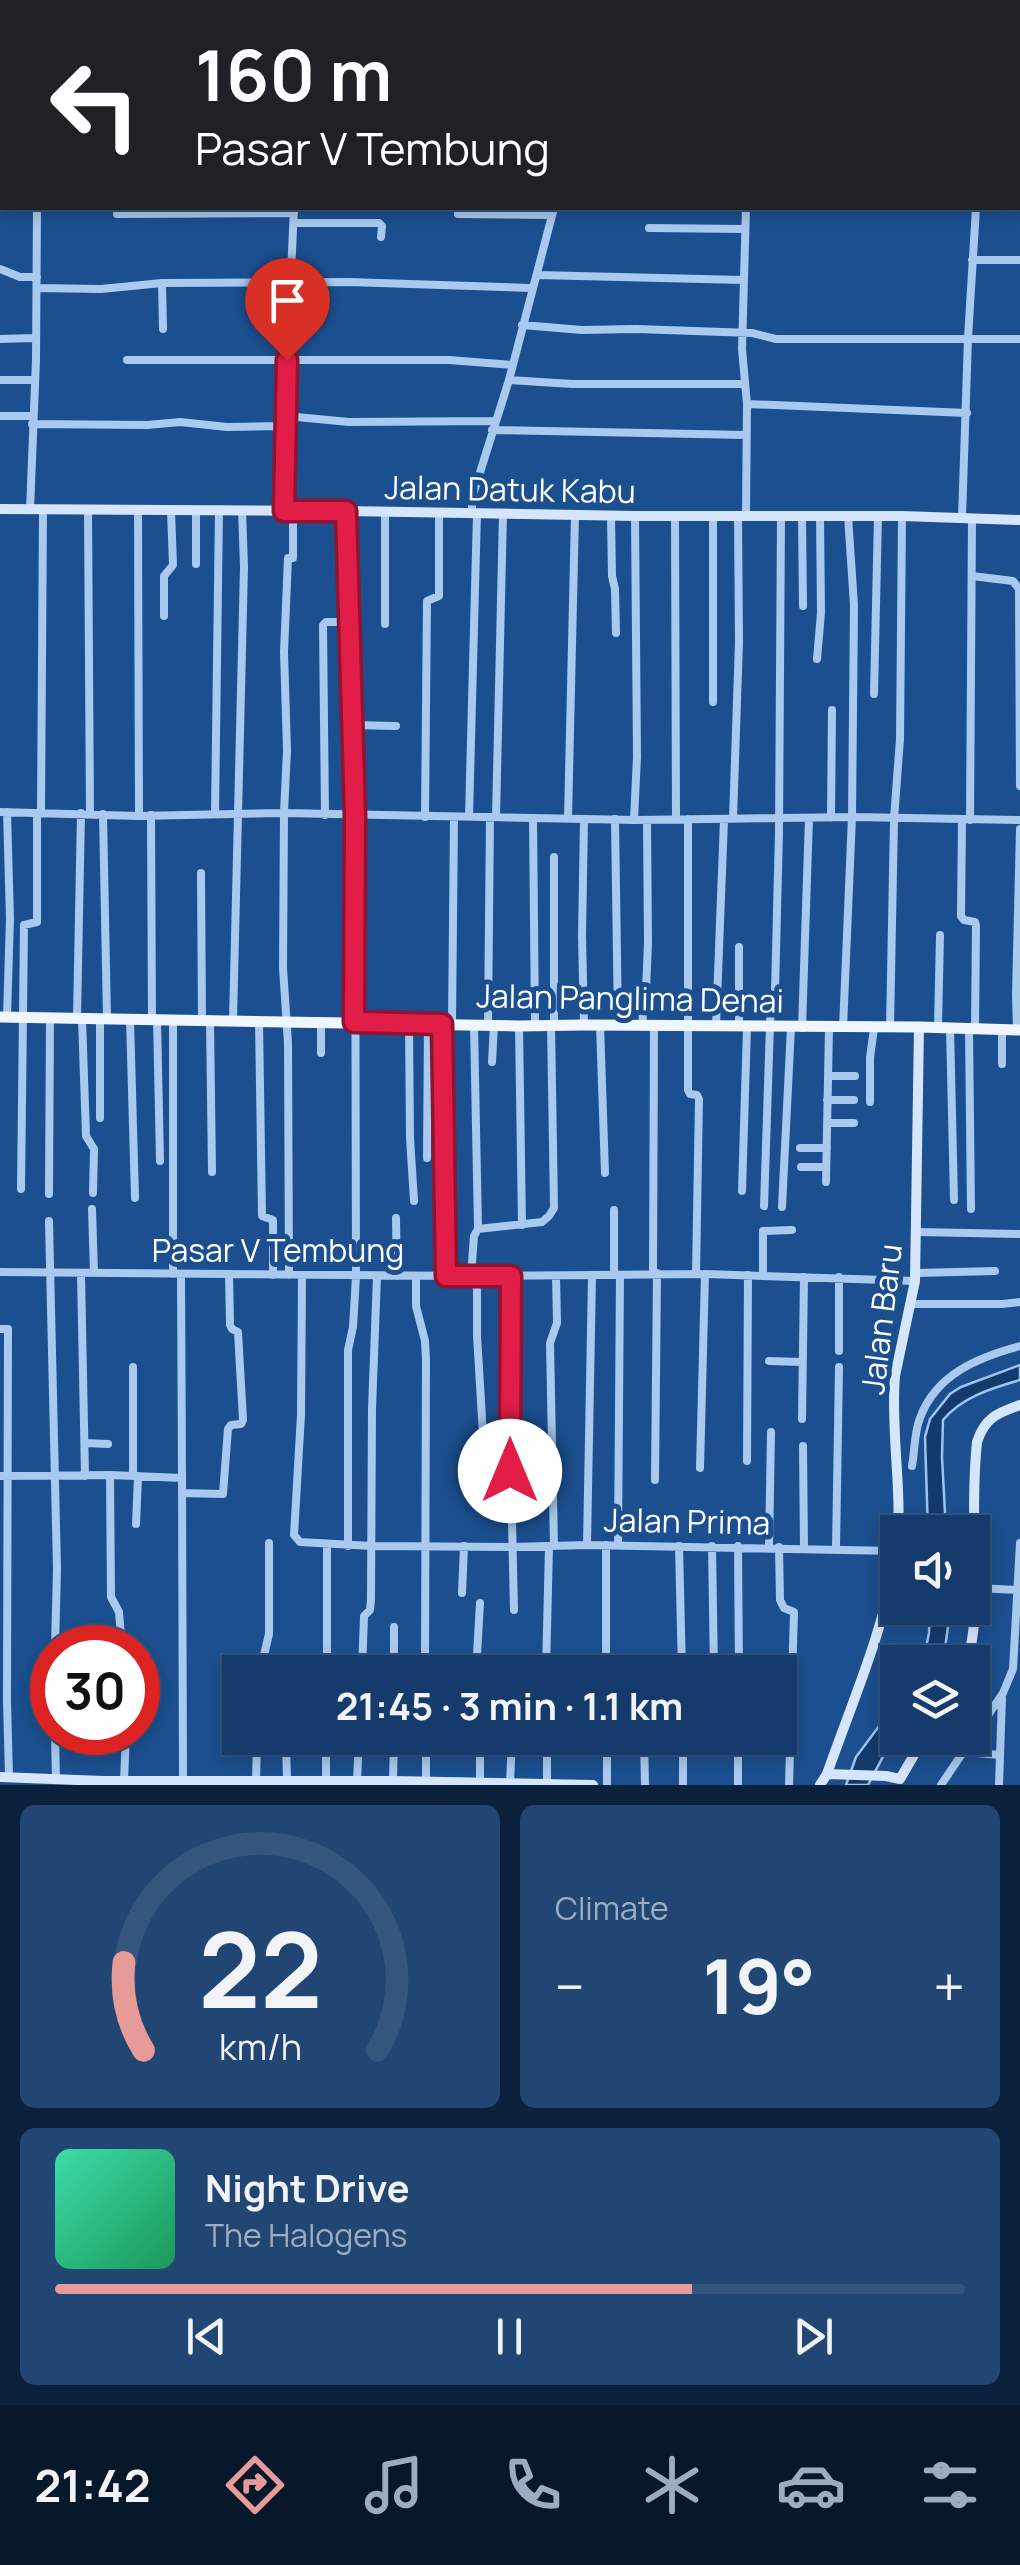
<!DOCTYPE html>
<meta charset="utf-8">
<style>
:root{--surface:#143b6b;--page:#214673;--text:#f1f3f6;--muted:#9dadc1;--line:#33557e;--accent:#e69b98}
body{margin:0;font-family:Manrope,sans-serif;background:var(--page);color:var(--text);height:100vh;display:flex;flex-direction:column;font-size:38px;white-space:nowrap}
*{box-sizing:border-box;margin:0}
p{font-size:32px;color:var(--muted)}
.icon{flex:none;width:55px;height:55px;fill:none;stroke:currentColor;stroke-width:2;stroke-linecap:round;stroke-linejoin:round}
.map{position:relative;height:1785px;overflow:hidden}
.side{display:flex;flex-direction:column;gap:20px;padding:20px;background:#0b203b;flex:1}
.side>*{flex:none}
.top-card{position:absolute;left:0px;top:0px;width:1020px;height:210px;box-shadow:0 5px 15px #0003,0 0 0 2px var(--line);background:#202124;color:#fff;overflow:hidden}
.buttons{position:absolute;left:880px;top:1515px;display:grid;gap:20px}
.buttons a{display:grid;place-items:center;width:110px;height:110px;border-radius:0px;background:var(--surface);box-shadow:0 5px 15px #0003,0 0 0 2px var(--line);font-size:50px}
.speed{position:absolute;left:30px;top:1625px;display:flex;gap:20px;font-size:50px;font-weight:700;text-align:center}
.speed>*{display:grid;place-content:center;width:130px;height:130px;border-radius:50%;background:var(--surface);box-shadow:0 5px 15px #0003,0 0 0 2px var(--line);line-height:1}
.speed .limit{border:15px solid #d22;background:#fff;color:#111}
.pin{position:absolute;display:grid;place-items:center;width:85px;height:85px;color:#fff;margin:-102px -42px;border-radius:50% 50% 50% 0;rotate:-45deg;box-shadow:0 0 10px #0007}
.pin .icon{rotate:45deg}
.me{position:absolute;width:110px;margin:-55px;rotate:0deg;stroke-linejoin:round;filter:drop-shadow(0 0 8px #0008)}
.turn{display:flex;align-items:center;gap:35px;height:210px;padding:0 30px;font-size:45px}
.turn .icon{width:130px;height:130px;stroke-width:2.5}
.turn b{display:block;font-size:70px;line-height:85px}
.big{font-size:75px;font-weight:700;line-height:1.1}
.side .widget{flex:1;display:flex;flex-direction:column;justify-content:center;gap:15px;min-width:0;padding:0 35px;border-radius:15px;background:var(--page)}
.side .dial{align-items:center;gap:0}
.dial svg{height:260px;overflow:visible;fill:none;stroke:var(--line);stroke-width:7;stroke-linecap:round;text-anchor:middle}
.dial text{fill:var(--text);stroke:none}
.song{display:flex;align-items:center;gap:30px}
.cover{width:120px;height:120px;border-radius:15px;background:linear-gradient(135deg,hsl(160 70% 55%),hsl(150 70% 35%))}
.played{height:10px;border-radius:5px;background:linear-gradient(90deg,var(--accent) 70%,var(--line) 70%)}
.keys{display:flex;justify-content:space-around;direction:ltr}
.heat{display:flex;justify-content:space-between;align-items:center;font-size:55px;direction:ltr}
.side .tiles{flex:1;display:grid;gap:20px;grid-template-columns:1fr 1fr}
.widget:last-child{grid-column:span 2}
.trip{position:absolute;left:222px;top:1655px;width:575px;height:100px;border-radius:0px;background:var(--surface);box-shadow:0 5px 15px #0003,0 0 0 2px var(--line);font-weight:700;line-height:100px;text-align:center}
.menu{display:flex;height:160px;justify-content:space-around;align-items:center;background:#08182b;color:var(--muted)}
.menu .icon{width:70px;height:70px}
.menu .current{color:var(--accent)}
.menu b{font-size:45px;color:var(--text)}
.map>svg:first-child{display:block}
.water{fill:#123a6d;stroke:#9cc4f0;stroke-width:2.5}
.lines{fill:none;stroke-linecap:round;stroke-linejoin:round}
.street{stroke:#a9c9ee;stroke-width:8}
.secondary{stroke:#d6e6fa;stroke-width:10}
.primary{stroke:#f0f6ff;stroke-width:11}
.route-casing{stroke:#92132f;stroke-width:25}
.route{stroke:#e11d48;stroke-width:18}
.labels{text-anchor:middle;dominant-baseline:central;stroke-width:10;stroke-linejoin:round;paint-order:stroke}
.street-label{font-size:32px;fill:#fff;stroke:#1b4f8f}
</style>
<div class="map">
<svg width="1020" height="1785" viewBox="0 0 1020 1785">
<rect width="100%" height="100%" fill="#1b4f8f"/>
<path class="water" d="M1020,1365V1380C992,1388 962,1397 943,1420L942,1457L946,1532H928L925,1437L930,1419L950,1394L961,1387Z
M930,1608H948V1627L943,1662H923L929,1633Z
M897,1702V1730L868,1785H846L856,1757Z"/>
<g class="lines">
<path class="street" d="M43,2V0
M299,2V0
M610,2V0
M991,2V0
M1018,28H1020
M1018,104H1020
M1018,183H1020
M117,214L294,213
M458,214L552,215
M294,223H379L382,226L381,237
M649,228L745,229
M972,260H1020
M0,269L20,277H37
M537,275L743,280
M162,283L163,329
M37,288L101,289L162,283L349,282L532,288
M522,325L582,330L636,329L752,333L776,339H1020
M0,339L35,338
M127,360H449L512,365
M0,380H35
M509,380L572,384H745
M747,404L967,413
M0,416H33
M286,416L349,422L495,421
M32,424L147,425L180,422L227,427L284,426
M492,430L746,435
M30,510L36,360L37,208
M88,510L90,814
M196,510V564
M284,511V426L294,208
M346,511L355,816L356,1276L353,1327L348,1350V1546
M138,512L139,816
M385,512V624
M472,513V498L509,380L554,208
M746,515L747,404L742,349L746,208
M611,516L612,576L615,589L616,633
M675,516L676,818
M802,516L803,606
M962,518L968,338L976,208
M972,576L1013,581L1019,589L1020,786
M164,616V576L173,565L171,511
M817,659L821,613L820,516
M874,694L878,516
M713,702V515
M352,725L396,726
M0,812L139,816L284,813L634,820L854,817L1020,820
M7,812L10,918L7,1017
M41,813L43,510
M103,814L107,1018
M215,814L219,510
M151,815L152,1019
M325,815L323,625L326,622H350
M469,816L477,513
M425,817L427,601L439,596V512
M496,817L503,513
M533,818L535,1026
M568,818L575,515
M831,818L832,710
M615,819L618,1025
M688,819V1090L690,1094L697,1095L699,1099L696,1274
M733,819L739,642L738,515
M634,820L637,757L635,516
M962,820L961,916L964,920L975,922L976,926L975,1029
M970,820L972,519
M554,857V1025
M201,873L202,1020
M739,947V1027
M77,1017L81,813
M82,1018L86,1136L94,1149L93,1193
M100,1018V1118
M130,1019L135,1198
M157,1019L160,1161
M210,1020L212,1172
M233,1020L244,567L242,510
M259,1021L262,1216L273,1220V1275
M321,1022V1053
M409,1023L410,1138L414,1201
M443,1023L446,1276
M452,1024L454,817
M474,1024L478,1229
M488,1024L490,817
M584,1025L582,936L584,819
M600,1025L605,1173
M519,1026L522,1225
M643,1026L642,995L646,990L648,943L647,820
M716,1026L724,820
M802,1028L809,818
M843,1028L852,817L854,605L848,516
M890,1028L894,819L900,739L902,516
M938,1028L940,935
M950,1028L954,1200
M969,1029L971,1209
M1002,1030V1064
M1017,1030L1016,995L1020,829
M492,1062L494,1025
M828,1076H855
M827,1100H854
M870,1102V1058L874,1028
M827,1123H854
M800,1148H827
M427,1158L428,1023
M801,1167H826
M826,1182L829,1028
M21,1189L24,925L37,922V813
M742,1191L747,1028
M49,1194L50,1017
M764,1206L771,995L775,992L779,832L781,516
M782,1207L791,1027
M92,1209L94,1273
M614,1210V1275
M396,1218L397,1276
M49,1221L57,1569L55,1648
M917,1232L1020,1234
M0,1272L471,1276L705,1274L915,1281
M81,1273L85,1476
M916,1273L995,1271
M173,1274V1019
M181,1274L182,1478
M653,1274L654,1026
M289,1275L288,1043L283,968L284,813L287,750L284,652L288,558H293V511
M302,1275L301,1415L294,1535L300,1542L372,1546L512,1547L587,1545L896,1551
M763,1275V1231L792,1230
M416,1276V1306L425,1341L426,1360L425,1672
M471,1276L474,1236L478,1229L542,1222L549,1216L554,1208L551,1025
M477,1276V1336L486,1484
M511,1276L510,1433L514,1610
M839,1277V1351
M911,1304H1002L1020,1302
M0,1329H8V1332L7,1701L9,1777
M769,1361L802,1362
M133,1367V1476
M802,1419L804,1277
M85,1443L108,1444
M803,1446L804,1548
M747,1461L748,1275
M912,1466C915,1450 914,1433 920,1418C936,1374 979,1357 1020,1346
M700,1468L705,1274
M110,1475L111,1597L119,1612L122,1648
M0,1476L110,1475L182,1478L183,1781
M655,1480L657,1273
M182,1493L223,1494L228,1429L231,1425L241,1424L243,1420L238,1332L232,1329L230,1325L229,1275
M136,1524L138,1476
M587,1545L592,1276
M618,1545L620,1275
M554,1546L550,1343L557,1323L556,1276
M679,1546L682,1672
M712,1546L714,1672
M738,1546L739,1672
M769,1547L771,1432
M779,1547L780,1600L784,1608L794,1612L789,1785
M836,1549L839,1367
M976,1588L1020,1590
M462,1593L464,1546
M260,1672L269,1634V1543
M327,1672V1545
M362,1672L364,1616L370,1610L371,1599L372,1409L377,1276
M394,1672V1627
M476,1672L480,1603
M546,1672L549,1546
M606,1672V1545
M55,1732L56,1780
M286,1738L287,1782
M426,1738V1782
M480,1738V1783
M547,1738V1783
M607,1738V1785
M644,1738L645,1785
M683,1738V1785
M968,1748L977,1753L1000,1755
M393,1781L394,1738
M124,1782L126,1732
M256,1782L257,1738
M326,1782V1738
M357,1782L359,1738
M510,1783L512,1738
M738,1785V1738
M941,1785L1003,1693L1013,1669L1020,1543
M999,1785L1002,1698"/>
<path class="secondary" d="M0,509L346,511L635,516H902L1020,520
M967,1662C977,1628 975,1596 975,1561C974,1521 973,1481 977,1442C985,1417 998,1413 1020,1405
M827,1774L886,1776L900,1779L924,1738
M0,1777L103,1781H393L593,1785
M820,1785L827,1774C852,1702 885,1629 896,1553C904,1495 890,1435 895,1376L915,1281L919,1027"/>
<path class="primary" d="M0,1017L519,1026L584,1025L919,1027L1020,1030"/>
</g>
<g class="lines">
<defs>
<path id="route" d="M287,360L284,511H346L355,816L354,1022L442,1024L446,1276H511L510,1471"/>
</defs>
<use href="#route" class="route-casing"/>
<use href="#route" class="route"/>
</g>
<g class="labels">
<g class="street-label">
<text transform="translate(510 489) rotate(1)">Jalan Datuk Kabu</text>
<text transform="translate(630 998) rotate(1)">Jalan Panglima Denai</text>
<text x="278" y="1250">Pasar V Tembung</text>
<text transform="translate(881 1319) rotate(-83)">Jalan Baru</text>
<text transform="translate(687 1521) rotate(1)">Jalan Prima</text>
</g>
</g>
</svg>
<div class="buttons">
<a><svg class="icon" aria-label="sound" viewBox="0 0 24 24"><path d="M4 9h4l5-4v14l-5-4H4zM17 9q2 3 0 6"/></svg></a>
<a><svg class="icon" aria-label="layers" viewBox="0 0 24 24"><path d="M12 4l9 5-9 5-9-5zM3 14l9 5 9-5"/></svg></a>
</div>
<div class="speed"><div class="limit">30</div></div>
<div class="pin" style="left:287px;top:360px;background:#d93025"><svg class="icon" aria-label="arrive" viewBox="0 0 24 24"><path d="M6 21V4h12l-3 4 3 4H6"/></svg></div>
<svg class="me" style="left:510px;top:1471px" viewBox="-20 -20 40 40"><circle r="19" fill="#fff"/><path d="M0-13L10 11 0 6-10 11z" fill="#e11d48"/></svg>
<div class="trip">21:45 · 3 min · 1.1 km</div>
<div class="top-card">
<div class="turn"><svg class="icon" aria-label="left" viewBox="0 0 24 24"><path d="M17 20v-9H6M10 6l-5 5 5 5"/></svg><div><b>160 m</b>Pasar V Tembung</div></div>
</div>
</div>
<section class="side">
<div class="tiles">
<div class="widget dial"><svg viewBox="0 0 100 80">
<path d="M14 69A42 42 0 1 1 86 69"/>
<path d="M14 69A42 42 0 0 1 8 42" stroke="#e69b98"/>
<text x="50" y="56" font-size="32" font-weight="700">22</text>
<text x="50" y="72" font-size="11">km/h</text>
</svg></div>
<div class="widget"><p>Climate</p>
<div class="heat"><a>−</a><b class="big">19°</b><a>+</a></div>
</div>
<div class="widget">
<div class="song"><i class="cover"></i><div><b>Night Drive</b><p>The Halogens</p></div></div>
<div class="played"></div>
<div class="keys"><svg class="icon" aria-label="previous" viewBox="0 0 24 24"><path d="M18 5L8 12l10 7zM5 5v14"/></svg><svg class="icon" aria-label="pause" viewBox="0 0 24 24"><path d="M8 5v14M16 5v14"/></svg><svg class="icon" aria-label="next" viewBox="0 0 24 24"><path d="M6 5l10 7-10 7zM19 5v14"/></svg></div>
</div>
</div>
</section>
<nav class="menu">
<b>21:42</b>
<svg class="icon current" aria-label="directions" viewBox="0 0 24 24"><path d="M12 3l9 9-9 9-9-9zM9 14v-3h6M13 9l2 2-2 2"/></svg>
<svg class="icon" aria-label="music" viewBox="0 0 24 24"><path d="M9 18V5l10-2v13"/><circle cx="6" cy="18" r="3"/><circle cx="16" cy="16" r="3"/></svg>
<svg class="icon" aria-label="phone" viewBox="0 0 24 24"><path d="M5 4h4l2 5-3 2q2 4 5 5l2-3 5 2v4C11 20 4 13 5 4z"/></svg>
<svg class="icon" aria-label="climate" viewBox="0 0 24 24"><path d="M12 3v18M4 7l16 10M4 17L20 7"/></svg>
<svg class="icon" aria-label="car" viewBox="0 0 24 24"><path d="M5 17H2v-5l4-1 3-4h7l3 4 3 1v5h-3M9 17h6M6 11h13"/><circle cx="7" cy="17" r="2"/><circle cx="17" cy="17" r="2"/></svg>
<svg class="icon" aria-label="filters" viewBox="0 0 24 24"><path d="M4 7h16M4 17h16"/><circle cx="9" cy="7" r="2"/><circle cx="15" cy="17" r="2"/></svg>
</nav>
